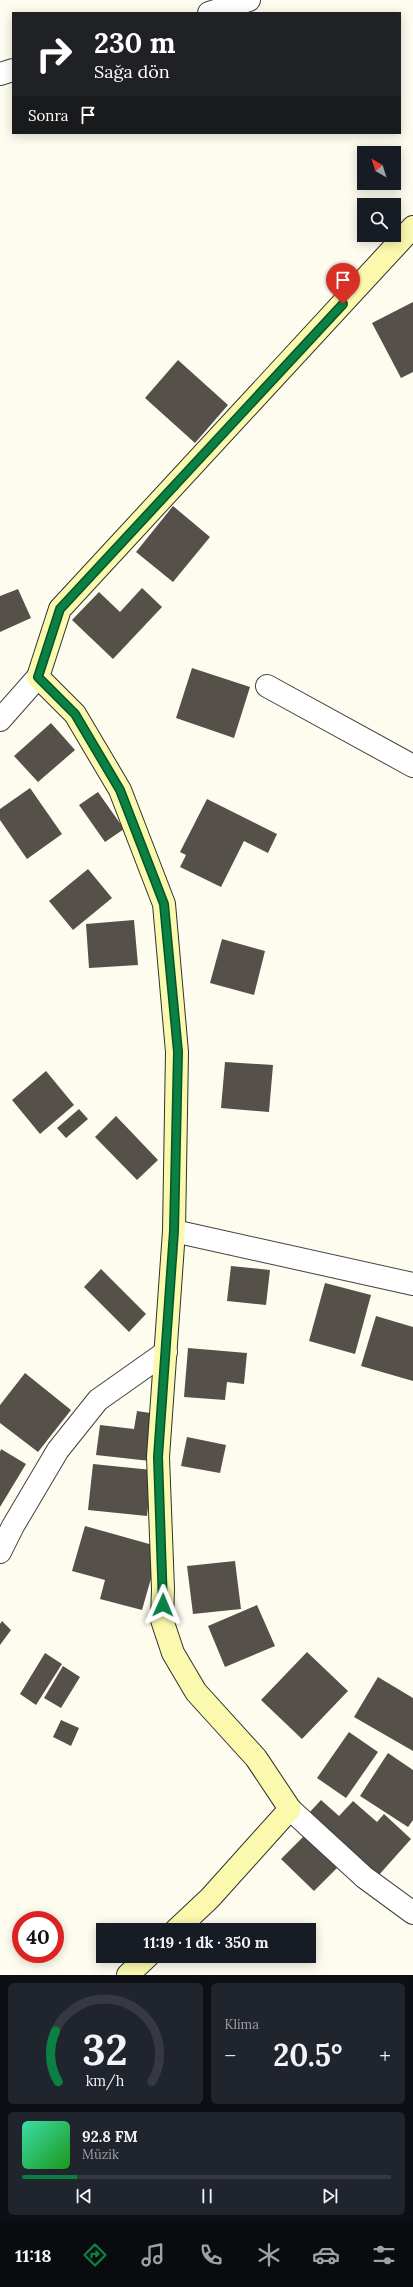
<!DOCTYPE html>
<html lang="tr">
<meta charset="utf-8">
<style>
:root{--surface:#171b24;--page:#20242c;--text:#f1f3f6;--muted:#9ea1a6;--line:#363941;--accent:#0b8043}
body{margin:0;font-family:Lora,serif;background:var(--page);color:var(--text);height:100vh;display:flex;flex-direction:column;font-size:15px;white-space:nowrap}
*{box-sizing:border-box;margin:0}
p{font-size:13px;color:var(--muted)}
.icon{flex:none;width:22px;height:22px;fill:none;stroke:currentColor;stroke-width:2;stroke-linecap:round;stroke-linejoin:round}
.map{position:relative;height:1975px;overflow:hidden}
.drawer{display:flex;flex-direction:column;gap:8px;padding:8px;background:#0d0f14;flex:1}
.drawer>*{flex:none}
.guide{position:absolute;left:12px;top:12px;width:389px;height:122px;border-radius:0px;box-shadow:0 2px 10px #0003;background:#202124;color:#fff;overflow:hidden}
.needle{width:26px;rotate:321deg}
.buttons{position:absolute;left:357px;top:146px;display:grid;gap:8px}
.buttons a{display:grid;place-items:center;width:44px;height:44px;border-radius:0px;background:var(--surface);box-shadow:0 2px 10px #0003;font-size:20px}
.speed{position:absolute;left:12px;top:1911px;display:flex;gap:8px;font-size:20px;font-weight:700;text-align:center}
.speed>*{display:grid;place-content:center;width:52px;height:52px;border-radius:50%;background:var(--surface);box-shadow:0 2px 10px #0003;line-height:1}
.speed .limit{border:6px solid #d22;background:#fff;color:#111}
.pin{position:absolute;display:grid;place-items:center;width:34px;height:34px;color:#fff;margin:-41px -17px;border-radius:50% 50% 50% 0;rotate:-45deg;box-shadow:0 0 4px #0007}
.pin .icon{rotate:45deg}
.me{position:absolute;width:44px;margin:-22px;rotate:1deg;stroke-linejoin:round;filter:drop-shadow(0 0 3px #0008)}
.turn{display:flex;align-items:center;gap:14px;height:84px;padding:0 16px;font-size:18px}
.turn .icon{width:52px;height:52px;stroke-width:2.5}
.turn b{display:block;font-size:28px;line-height:34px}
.then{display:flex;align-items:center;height:38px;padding:0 16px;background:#0003;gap:8px;font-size:15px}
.big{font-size:30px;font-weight:800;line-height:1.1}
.drawer .widget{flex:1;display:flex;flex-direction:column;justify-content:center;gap:6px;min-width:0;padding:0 14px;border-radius:6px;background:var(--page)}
.drawer .dial{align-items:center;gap:0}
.dial svg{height:104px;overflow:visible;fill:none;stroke:var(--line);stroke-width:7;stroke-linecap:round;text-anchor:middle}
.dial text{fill:var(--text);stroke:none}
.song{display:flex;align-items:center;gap:12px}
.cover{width:48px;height:48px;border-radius:6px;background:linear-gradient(135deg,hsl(160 70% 55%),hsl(120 70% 35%))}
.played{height:4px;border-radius:2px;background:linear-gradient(90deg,var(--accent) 15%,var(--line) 15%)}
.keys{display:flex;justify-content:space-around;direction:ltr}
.heat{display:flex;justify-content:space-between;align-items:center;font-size:22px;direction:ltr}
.drawer .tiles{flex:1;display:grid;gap:8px;grid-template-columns:1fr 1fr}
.widget:last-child{grid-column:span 2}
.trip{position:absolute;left:96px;top:1923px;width:220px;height:40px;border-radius:0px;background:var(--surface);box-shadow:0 2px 10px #0003;font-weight:800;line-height:40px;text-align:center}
.tab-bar{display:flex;height:64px;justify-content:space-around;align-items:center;background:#090b0e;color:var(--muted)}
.tab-bar .icon{width:28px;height:28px}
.tab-bar .active{color:var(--accent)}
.tab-bar b{font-size:18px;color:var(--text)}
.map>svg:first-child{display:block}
.building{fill:#56504b}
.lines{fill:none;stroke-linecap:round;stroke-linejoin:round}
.street-casing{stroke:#414141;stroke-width:24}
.secondary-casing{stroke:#303030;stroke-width:24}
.street{stroke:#fff;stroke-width:22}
.secondary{stroke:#fbf9ad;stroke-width:22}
.route-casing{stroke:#07532c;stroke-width:10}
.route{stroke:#0b8043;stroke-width:7}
</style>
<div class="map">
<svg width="413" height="1975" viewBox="0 0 413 1975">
<rect width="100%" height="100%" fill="#fefcef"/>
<path class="building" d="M413,302V372L401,378L372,323Z
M178,360L228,405L195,443L145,398Z
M173,506L210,537L173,582L136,552Z
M142,588L162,607L113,659L72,620L99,592L120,612Z
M18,589L31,618L0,632V596Z
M192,668L250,687L234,738L176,718Z
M51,723L75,750L38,782L14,756Z
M30,788L62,834L27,859L0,820V809Z
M98,792L124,829L105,842L79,805Z
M207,799L277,834L268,853L244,841L221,887L180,867L186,855L180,852Z
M88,869L112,898L73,930L49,901Z
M134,920L138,965L89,968L86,924Z
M222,939L265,951L254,995L210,983Z
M225,1062L273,1065L269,1112L221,1108Z
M46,1071L74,1105L40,1134L12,1100Z
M79,1109L88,1119L66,1138L57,1128Z
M116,1116L158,1160L137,1180L95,1137Z
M231,1266L270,1270L266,1305L227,1301Z
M101,1269L146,1314L129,1332L84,1287Z
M325,1283L371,1295L355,1354L309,1341Z
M376,1316L413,1327V1381L361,1366Z
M188,1348L247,1353L244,1384L227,1382L225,1400L184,1397Z
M25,1373L71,1410L38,1452L0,1423V1405Z
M137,1411L157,1414L150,1461L96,1455L100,1425L134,1429Z
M187,1437L226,1445L220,1473L181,1466Z
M1,1449L26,1464L0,1507V1452Z
M93,1464L152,1470L147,1516L88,1510Z
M85,1526L160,1547L142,1610L100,1599L105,1580L72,1571Z
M235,1561L241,1609L193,1614L187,1566Z
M257,1605L275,1646L225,1667L208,1626Z
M2,1621L11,1630L0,1645V1624Z
M307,1652L348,1691L302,1739L261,1700Z
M45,1653L62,1664L36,1705L20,1694Z
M63,1666L80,1677L61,1708L44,1698Z
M378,1677L413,1698V1751L354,1717Z
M61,1720L79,1728L71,1746L53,1737Z
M349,1732L378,1752L346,1798L317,1778Z
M388,1753L413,1770V1820L408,1827L360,1796Z
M321,1800L339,1816L353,1801L377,1822L384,1814L411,1839L378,1876L308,1814Z
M307,1833L340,1865L314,1891L281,1859Z"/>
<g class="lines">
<defs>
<path id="street" d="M209,13L249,0
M0,74L13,70
M267,686L413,766
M0,720L38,677
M174,1231L413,1284
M0,1552L13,1526L58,1450L98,1400L166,1352
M290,1809L364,1877L413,1913"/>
<path id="secondary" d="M176,1930L210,1898L290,1809L256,1758L196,1692L173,1653L162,1620L163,1589L158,1457L174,1231L177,1052L164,904L120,790L75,714L38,677L60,609L413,227
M128,1975L148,1956"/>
</defs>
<use href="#street" class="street-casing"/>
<use href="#secondary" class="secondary-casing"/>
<use href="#street" class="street"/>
<use href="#secondary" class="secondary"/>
</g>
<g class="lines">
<defs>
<path id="route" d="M163,1605L158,1457L174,1231L178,1052L164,904L120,790L75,714L38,677L60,609L343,304"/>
</defs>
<use href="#route" class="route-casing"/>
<use href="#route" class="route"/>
</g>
</svg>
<div class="buttons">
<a><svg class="needle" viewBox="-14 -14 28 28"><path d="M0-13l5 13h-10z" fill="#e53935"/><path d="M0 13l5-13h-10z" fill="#9ea1a6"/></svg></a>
<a><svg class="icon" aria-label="search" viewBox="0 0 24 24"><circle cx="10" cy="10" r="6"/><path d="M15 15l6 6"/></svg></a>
</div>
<div class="speed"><div class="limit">40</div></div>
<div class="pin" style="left:343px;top:304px;background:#d93025"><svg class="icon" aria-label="arrive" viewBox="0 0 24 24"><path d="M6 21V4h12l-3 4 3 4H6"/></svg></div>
<svg class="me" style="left:163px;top:1605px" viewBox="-20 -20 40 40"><path d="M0-17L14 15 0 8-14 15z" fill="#0b8043" stroke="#fff" stroke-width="4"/></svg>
<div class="trip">11:19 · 1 dk · 350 m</div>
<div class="guide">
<div class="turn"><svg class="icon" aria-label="right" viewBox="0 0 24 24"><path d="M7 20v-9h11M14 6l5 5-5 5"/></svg><div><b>230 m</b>Sağa dön</div></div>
<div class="then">Sonra<svg class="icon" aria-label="arrive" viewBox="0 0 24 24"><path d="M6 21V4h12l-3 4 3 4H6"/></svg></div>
</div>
</div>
<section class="drawer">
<div class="tiles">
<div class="widget dial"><svg viewBox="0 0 100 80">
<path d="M14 69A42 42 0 1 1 86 69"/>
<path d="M14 69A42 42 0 0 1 12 30" stroke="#0b8043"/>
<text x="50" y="56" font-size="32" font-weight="700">32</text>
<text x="50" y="72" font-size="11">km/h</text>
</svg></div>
<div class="widget"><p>Klima</p>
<div class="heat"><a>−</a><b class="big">20.5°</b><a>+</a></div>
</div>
<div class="widget">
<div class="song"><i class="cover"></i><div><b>92.8 FM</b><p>Müzik</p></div></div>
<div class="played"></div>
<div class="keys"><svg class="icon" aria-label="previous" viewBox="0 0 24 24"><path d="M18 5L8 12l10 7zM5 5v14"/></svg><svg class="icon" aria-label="pause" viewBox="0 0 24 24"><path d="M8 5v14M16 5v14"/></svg><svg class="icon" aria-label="next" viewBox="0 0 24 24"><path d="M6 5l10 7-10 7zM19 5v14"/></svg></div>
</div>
</div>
</section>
<nav class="tab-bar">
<b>11:18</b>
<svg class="icon active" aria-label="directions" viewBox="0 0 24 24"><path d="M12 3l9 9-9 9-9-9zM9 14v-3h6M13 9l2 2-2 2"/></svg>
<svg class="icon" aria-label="music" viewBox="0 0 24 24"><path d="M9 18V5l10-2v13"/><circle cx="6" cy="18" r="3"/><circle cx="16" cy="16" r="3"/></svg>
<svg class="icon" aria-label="phone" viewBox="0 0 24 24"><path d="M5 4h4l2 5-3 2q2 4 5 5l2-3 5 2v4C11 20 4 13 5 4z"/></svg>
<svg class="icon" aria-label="climate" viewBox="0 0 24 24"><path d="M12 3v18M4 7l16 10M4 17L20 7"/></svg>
<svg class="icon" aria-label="car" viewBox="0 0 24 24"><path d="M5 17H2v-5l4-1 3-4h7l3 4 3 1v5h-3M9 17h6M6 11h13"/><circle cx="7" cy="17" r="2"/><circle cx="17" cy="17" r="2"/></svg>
<svg class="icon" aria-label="filters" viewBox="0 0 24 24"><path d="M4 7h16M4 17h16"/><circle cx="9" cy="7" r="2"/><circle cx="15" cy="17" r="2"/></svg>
</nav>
